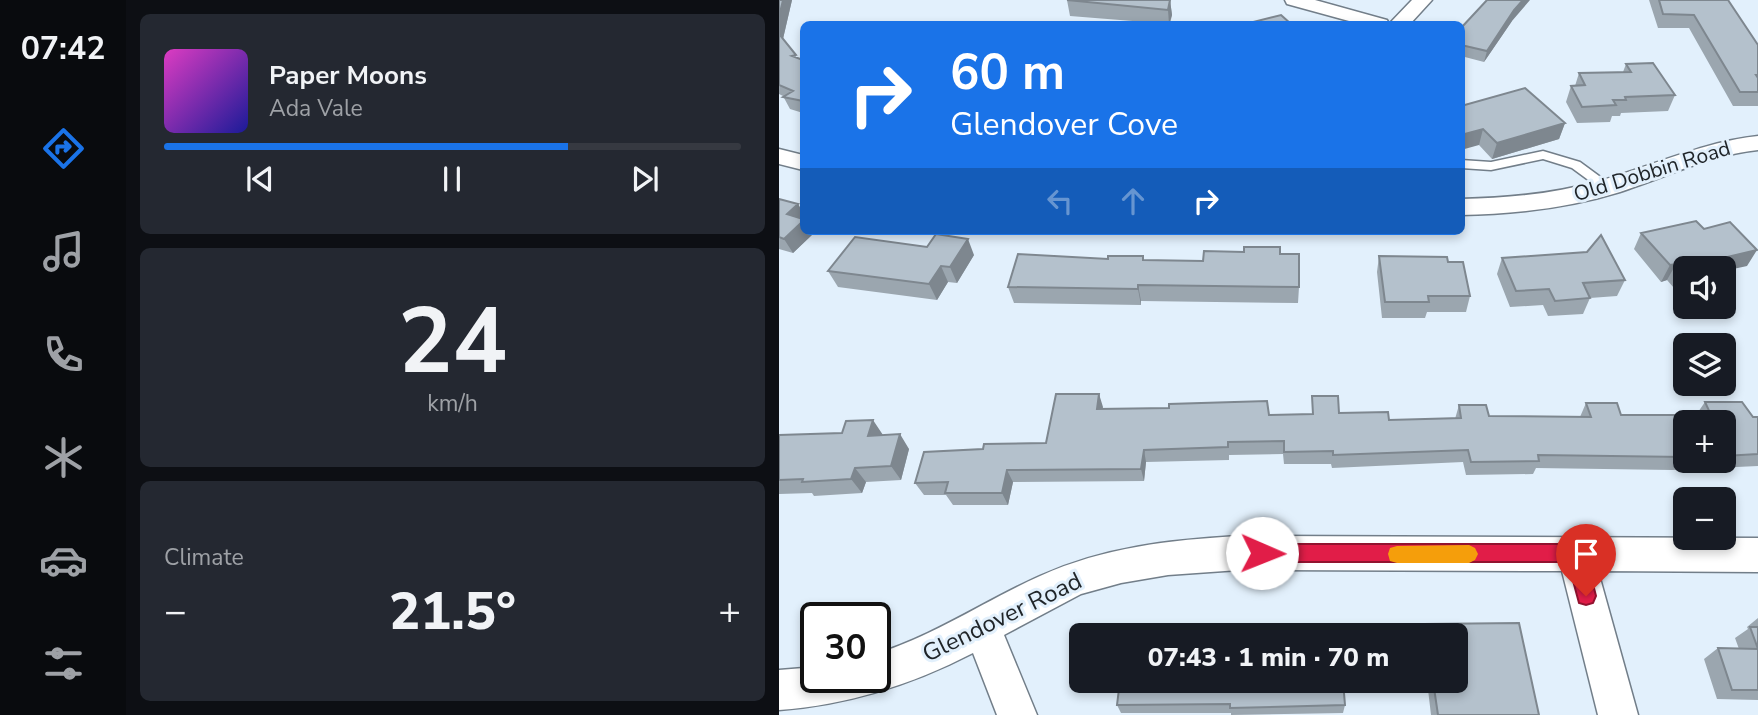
<!DOCTYPE html>
<meta charset="utf-8">
<style>
:root{--surface:#171b24;--page:#242831;--text:#f1f3f6;--muted:#9ea1a6;--line:#363941;--accent:#1a73e8}
body{margin:0;font-family:"Nunito Sans",sans-serif;background:var(--page);color:var(--text);height:100vh;display:flex;flex-direction:column;font-size:26px;white-space:nowrap}
*{box-sizing:border-box;margin:0}
p{font-size:23px;color:var(--muted)}
.icon{flex:none;width:38px;height:38px;fill:none;stroke:currentColor;stroke-width:2;stroke-linecap:round;stroke-linejoin:round}
.map{position:relative;flex:1;overflow:hidden}
.sheet{display:flex;flex-direction:column;gap:14px;padding:14px;background:#0d0f14;width:653px}
.sheet>*{flex:none}
.hud{position:absolute;left:21px;top:21px;width:665px;height:214px;border-radius:10px;box-shadow:0 4px 10px #0003;background:#1a73e8;color:#fff;overflow:hidden}
.tools{position:absolute;left:894px;top:256px;display:grid;gap:14px}
.tools a{display:grid;place-items:center;width:63px;height:63px;border-radius:10px;background:var(--surface);box-shadow:0 4px 10px #0003;font-size:35px}
.speed{position:absolute;left:21px;top:602px;display:flex;gap:14px;font-size:35px;font-weight:700;text-align:center}
.speed>*{display:grid;place-content:center;width:91px;height:91px;border-radius:50%;background:var(--surface);box-shadow:0 4px 10px #0003;line-height:1}
.speed .limit{border:4px solid #111;border-radius:10px;background:#fff;color:#111}
.pin{position:absolute;display:grid;place-items:center;width:60px;height:60px;color:#fff;margin:-72px -30px;border-radius:50% 50% 50% 0;rotate:-45deg;box-shadow:0 0 7px #0007}
.pin .icon{rotate:45deg}
.me{position:absolute;width:77px;margin:-38px;rotate:91deg;stroke-linejoin:round;filter:drop-shadow(0 0 5px #0008)}
.turn{display:flex;align-items:center;gap:24px;height:147px;padding:0 35px;font-size:32px}
.turn .icon{width:91px;height:91px;stroke-width:2.5}
.turn b{display:block;font-size:49px;line-height:60px}
.lanes{display:flex;align-items:center;height:66px;padding:0 35px;background:#0003;justify-content:center;gap:35px;direction:ltr}
.lanes .off{opacity:.35}
.big{font-size:52px;font-weight:800;line-height:1.1}
.sheet .widget{flex:1;display:flex;flex-direction:column;justify-content:center;gap:10px;min-width:0;padding:0 24px;border-radius:10px;background:var(--page)}
.sheet .dial{align-items:center;gap:0}
.dial b{font-size:91px;line-height:1}
.song{display:flex;align-items:center;gap:21px}
.cover{width:84px;height:84px;border-radius:10px;background:linear-gradient(135deg,hsl(310 70% 55%),hsl(240 70% 35%))}
.played{height:7px;border-radius:4px;background:linear-gradient(90deg,var(--accent) 70%,var(--line) 70%)}
.keys{display:flex;justify-content:space-around;direction:ltr}
.heat{display:flex;justify-content:space-between;align-items:center;font-size:38px;direction:ltr}
.trip{position:absolute;left:290px;top:623px;width:399px;height:70px;border-radius:10px;background:var(--surface);box-shadow:0 4px 10px #0003;font-weight:800;line-height:70px;text-align:center}
main{display:flex;flex:1;min-height:0}
.tabs{display:flex;flex-direction:column;width:126px;justify-content:space-around;align-items:center;background:#090b0e;color:var(--muted)}
.tabs .icon{width:49px;height:49px}
.tabs .on{color:var(--accent)}
.tabs b{font-size:32px;color:var(--text)}
.map>svg:first-child{display:block}
.lines{fill:none;stroke-linecap:round;stroke-linejoin:round}
.service-casing{stroke:#727e89;stroke-width:3}
.minor-casing{stroke:#727e89;stroke-width:3}
.service{fill:#fff;fill-rule:evenodd}
.minor{fill:#fff;fill-rule:evenodd}
.wall{fill:#9ba6af;fill-rule:evenodd}
.shaded-wall{fill:#7e878f}
.building{fill:#b4c1cc;stroke:#7e878f;stroke-width:2}
.route{fill:#e11d48;stroke:#92132f;stroke-width:2}
.slow{fill:#f59e0b}
.labels{text-anchor:middle;dominant-baseline:central;stroke-width:6;stroke-linejoin:round;paint-order:stroke}
.street-label{font-size:21px;fill:#1f2428;stroke:#e2f0fc}
.near-street-label{font-size:24px;fill:#1f2428;stroke:#e2f0fc}
</style>
<main>
<nav class="tabs">
<b>07:42</b>
<svg class="icon on" aria-label="directions" viewBox="0 0 24 24"><path d="M12 3l9 9-9 9-9-9zM9 14v-3h6M13 9l2 2-2 2"/></svg>
<svg class="icon" aria-label="music" viewBox="0 0 24 24"><path d="M9 18V5l10-2v13"/><circle cx="6" cy="18" r="3"/><circle cx="16" cy="16" r="3"/></svg>
<svg class="icon" aria-label="phone" viewBox="0 0 24 24"><path d="M5 4h4l2 5-3 2q2 4 5 5l2-3 5 2v4C11 20 4 13 5 4z"/></svg>
<svg class="icon" aria-label="climate" viewBox="0 0 24 24"><path d="M12 3v18M4 7l16 10M4 17L20 7"/></svg>
<svg class="icon" aria-label="car" viewBox="0 0 24 24"><path d="M5 17H2v-5l4-1 3-4h7l3 4 3 1v5h-3M9 17h6M6 11h13"/><circle cx="7" cy="17" r="2"/><circle cx="17" cy="17" r="2"/></svg>
<svg class="icon" aria-label="filters" viewBox="0 0 24 24"><path d="M4 7h16M4 17h16"/><circle cx="9" cy="7" r="2"/><circle cx="15" cy="17" r="2"/></svg>
</nav>
<section class="sheet">
<div class="widget">
<div class="song"><i class="cover"></i><div><b>Paper Moons</b><p>Ada Vale</p></div></div>
<div class="played"></div>
<div class="keys"><svg class="icon" aria-label="previous" viewBox="0 0 24 24"><path d="M18 5L8 12l10 7zM5 5v14"/></svg><svg class="icon" aria-label="pause" viewBox="0 0 24 24"><path d="M8 5v14M16 5v14"/></svg><svg class="icon" aria-label="next" viewBox="0 0 24 24"><path d="M6 5l10 7-10 7zM19 5v14"/></svg></div>
</div>
<div class="widget dial"><b>24</b><p>km/h</p></div>
<div class="widget"><p>Climate</p>
<div class="heat"><a>−</a><b class="big">21.5°</b><a>+</a></div>
</div>
</section>
<div class="map">
<svg width="980" height="715" viewBox="0 0 980 715">
<rect width="100%" height="100%" fill="#e2f0fc"/>
<g class="lines">
<defs>
<path id="service" d="M764,151L801,162L835,187L828,191L823,190L793,168L764,159L712,170L682,168V160L712,162Z"/>
<path id="minor" d="M506,0H536L608,20L610,24L633,0H653L631,24H581L508,4Z
M980,136V150C930,155 888,177 841,192C789,208 737,214 682,215V199C729,198 775,194 820,181C874,166 923,142 980,136Z
M0,149L24,155V170L0,164Z
M460,536L980,538V572L819,571L859,715H819L783,571L460,570L389,575L342,583L302,594L225,635L258,715H218L194,653C132,685 69,705 0,710V670L37,667V677H96V654C155,636 205,601 261,576C325,547 391,540 460,536Z"/>
</defs>
<use href="#service" class="service-casing"/>
<use href="#minor" class="minor-casing"/>
<use href="#service" class="service"/>
<use href="#minor" class="minor"/>
</g>
<path class="wall" d="M0,0H13L4,39L18,58L24,60V113L11,109L4,96L0,94Z
M288,0H391L393,15L391,24L291,16Z
M870,0H949L979,45V106H954L910,28H879Z
M733,21L705,62L682,56V28Z
M847,64L896,95L889,111L842,113L841,116H833L831,122L798,123L787,102L792,86H796L800,73L844,72Z
M682,106L786,123L780,139L713,159L700,145Z
M0,199L19,204L24,213V231H33L35,233L14,253L0,249Z
M925,229L968,266L906,268V285L895,288L888,280L882,282L855,249L862,233Z
M501,254L520,287L519,303L362,301V305L235,303L229,287L329,259L364,256L365,260L424,261Z
M195,255L178,283L169,282L158,300L59,287L49,271Z
M600,256L669,262L691,296L687,312H648L646,318H603L598,272Z
M723,258L846,280L838,296L811,298L804,314L769,316L764,305L731,307L718,274Z
M320,394L323,409L490,415L533,414V396L560,413L610,420L676,419L680,405L710,416L801,417L807,403L842,415H917L926,402L974,417H979V466L893,470L757,468L754,474L687,475L684,462L553,468L552,464H505L504,454L450,455V460L367,462L365,481L234,482L229,505H174L167,495H145L136,483L204,449L267,443ZM906,422H945V460H906Z
M0,435H104L130,449L122,480L87,482L83,493L35,496L33,493L0,494Z
M979,618V700L938,699L925,659L939,648L960,649L956,638L969,629L968,627Z
M740,623L760,715H652L648,681H677V635H642L646,624Z
M338,705H566L564,713L452,715V713H342Z"/>
<path class="shaded-wall" d="M4,0H13L3,43L0,37V17Z
M391,0L393,15L390,24L389,10Z
M744,0H751L733,21L705,62L708,51L735,10Z
M786,123L780,139L713,159L718,143Z
M704,129L700,145L682,150V135Z
M19,204L24,213V220L8,214Z
M24,221V231H33L35,233L14,253L5,239Z
M189,239L195,255L178,283L171,267Z
M978,250L968,266L945,271V268H921L944,258Z
M897,264L888,280L882,282L891,265Z
M162,266L169,282L158,300L150,284Z
M904,272H906V285L895,288Z
M359,285L362,301V305L359,289Z
M320,394L324,407L321,422L318,409Z
M94,420L104,435L89,436Z
M121,434L130,449L122,480L112,466Z
M365,450L367,462L365,481L362,469Z
M76,468L87,482L83,493L72,479Z
M228,470L234,482L229,505L223,493Z"/>
<path class="building" d="M0,0H4L0,17Z
M288,0H391L389,10Z
M708,0H744L735,10L708,51L682,45V28Z
M880,0H949L979,45V75H977L979,78V92H961L915,15L884,14Z
M502,15L512,24H476L474,22Z
M0,34L17,55L13,56L24,60V101L4,97L14,91L0,85Z
M874,63L896,95L846,97L847,100H834L837,105L803,107L792,86L806,85L800,73L852,72L847,64Z
M746,88L786,123L718,143L704,129L682,135V106Z
M0,199L19,204L8,214L24,219V221L5,239L0,237Z
M917,221L925,229L951,222L978,250L944,258L947,261L921,268H906V272H904L897,264L891,265L862,233Z
M157,234L189,239L171,267L162,266L150,284L49,271L76,237L148,247Z
M822,235L846,280L804,283L811,298L776,301L770,289L737,291L723,258L808,252Z
M465,247H501V254H520V287L359,285V289L229,287L239,254L329,259V256H364V260L424,261L425,251L465,252Z
M600,256L668,257L669,262H684L691,296H649L650,302H606Z
M277,394H320L318,409L390,408V404L488,401L490,415L534,414L533,396H559L560,413L609,412L610,420L682,418L680,405H707L710,416L812,417L807,403H838L842,415H932L926,402H963L974,417H979V454L945,456V422H906V457L759,455L760,461L692,462L689,450L554,455V451L505,452V441L449,442V447L365,450L362,469L228,470L223,493H166L169,482L136,483L145,452L204,449L205,444L267,443Z
M94,420L89,436L121,434L112,466L76,468L72,479L23,482L24,479L0,480V435L63,433L67,421Z
M740,623L760,715H659L654,681H677V635H648L646,624Z
M501,625L502,635H399V630Z
M971,627H979V649Z
M939,648L979,649V690H953Z
M341,681H564L566,705L451,708V704L338,705Z"/>
<path class="route" d="M483,544H796L803,547L806,553L817,596L814,603L807,605L800,603L789,562H483L476,559L473,553L476,547Z"/>
<path class="slow" d="M690,545L696,548L699,554L696,560L690,563H618L611,561L609,554L611,548L618,546Z"/>
<g class="labels">
<g class="street-label">
<text transform="translate(873 171) rotate(-17)">Old Dobbin Road</text>
</g>
<g class="near-street-label">
<text transform="translate(223 617) rotate(-26)">Glendover Road</text>
</g>
</g>
</svg>
<div class="tools">
<a><svg class="icon" aria-label="sound" viewBox="0 0 24 24"><path d="M4 9h4l5-4v14l-5-4H4zM17 9q2 3 0 6"/></svg></a>
<a><svg class="icon" aria-label="layers" viewBox="0 0 24 24"><path d="M12 4l9 5-9 5-9-5zM3 14l9 5 9-5"/></svg></a>
<a>+</a>
<a>−</a>
</div>
<div class="speed"><div class="limit">30</div></div>
<div class="pin" style="left:807px;top:596px;background:#d93025"><svg class="icon" aria-label="arrive" viewBox="0 0 24 24"><path d="M6 21V4h12l-3 4 3 4H6"/></svg></div>
<svg class="me" style="left:483px;top:553px" viewBox="-20 -20 40 40"><circle r="19" fill="#fff"/><path d="M0-13L10 11 0 6-10 11z" fill="#e11d48"/></svg>
<div class="trip">07:43 · 1 min · 70 m</div>
<div class="hud">
<div class="turn"><svg class="icon" aria-label="right" viewBox="0 0 24 24"><path d="M7 20v-9h11M14 6l5 5-5 5"/></svg><div><b>60 m</b>Glendover Cove</div></div>
<div class="lanes"><svg class="icon off" aria-label="left" viewBox="0 0 24 24"><path d="M17 20v-9H6M10 6l-5 5 5 5"/></svg><svg class="icon off" aria-label="ahead" viewBox="0 0 24 24"><path d="M12 20V5M6 11l6-6 6 6"/></svg><svg class="icon" aria-label="right" viewBox="0 0 24 24"><path d="M7 20v-9h11M14 6l5 5-5 5"/></svg></div>
</div>
</div>
</main>
